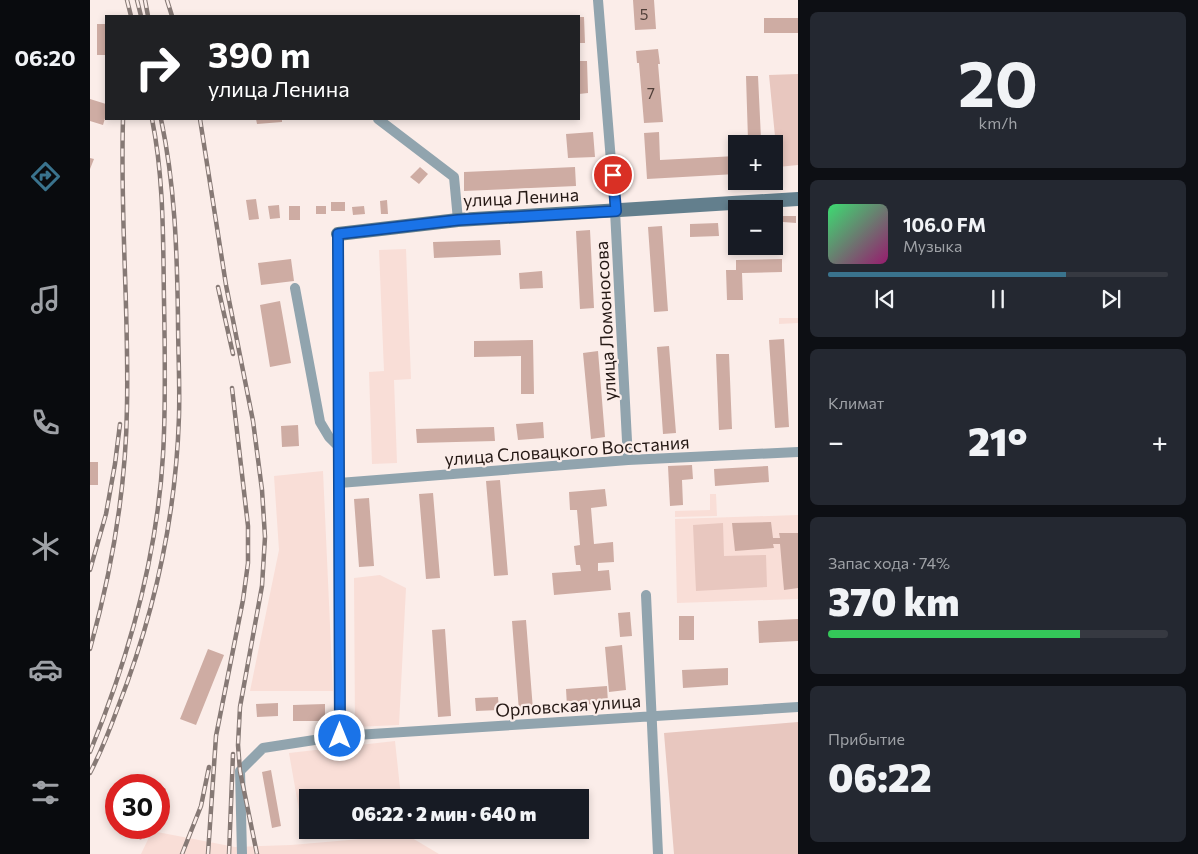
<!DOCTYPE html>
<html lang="ru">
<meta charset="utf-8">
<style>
:root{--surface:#171b24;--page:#242831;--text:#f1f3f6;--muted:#9ea1a6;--line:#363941;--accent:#3a738d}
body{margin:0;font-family:Commissioner,sans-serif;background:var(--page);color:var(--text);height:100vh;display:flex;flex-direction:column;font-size:19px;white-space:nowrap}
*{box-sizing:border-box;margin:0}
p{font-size:16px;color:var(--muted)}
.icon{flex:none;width:28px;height:28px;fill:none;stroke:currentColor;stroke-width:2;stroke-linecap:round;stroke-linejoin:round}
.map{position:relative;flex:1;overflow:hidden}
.panel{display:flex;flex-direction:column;gap:12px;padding:12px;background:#0d0f14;width:400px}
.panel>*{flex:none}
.banner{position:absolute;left:15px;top:15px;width:475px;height:105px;border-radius:0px;box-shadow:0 2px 8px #0003;background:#202124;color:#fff;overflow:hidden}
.buttons{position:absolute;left:638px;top:135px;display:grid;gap:10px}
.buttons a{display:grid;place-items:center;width:55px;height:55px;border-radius:0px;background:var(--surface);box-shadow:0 2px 8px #0003;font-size:25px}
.speed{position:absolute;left:15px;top:774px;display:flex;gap:10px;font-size:25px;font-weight:700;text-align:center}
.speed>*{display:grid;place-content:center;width:65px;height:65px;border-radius:50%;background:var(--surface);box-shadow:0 2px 8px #0003;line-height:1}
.speed .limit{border:8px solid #d22;background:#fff;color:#111}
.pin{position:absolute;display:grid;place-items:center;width:42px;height:42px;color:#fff;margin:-21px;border:2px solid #fff;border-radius:50%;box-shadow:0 1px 5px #0007}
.me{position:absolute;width:55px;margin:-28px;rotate:0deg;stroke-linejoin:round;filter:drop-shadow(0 0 4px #0008)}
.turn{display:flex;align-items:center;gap:18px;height:105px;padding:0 20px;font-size:22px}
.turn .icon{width:65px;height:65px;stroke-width:2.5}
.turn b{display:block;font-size:35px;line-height:42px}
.big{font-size:38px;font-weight:800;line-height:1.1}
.panel .widget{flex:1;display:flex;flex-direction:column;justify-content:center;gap:8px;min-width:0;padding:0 18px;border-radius:8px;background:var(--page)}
.panel .dial{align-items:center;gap:0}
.dial b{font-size:65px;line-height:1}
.song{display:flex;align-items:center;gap:15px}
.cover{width:60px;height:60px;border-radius:8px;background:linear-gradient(135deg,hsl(140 70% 55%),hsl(320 70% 35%))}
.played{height:5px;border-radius:2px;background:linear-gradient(90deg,var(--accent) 70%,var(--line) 70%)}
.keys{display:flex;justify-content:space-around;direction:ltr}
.heat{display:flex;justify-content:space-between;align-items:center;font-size:28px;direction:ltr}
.charge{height:8px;border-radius:4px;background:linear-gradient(90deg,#34c759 74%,var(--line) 0)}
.trip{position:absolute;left:209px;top:789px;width:290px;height:50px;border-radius:0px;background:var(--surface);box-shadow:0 2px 8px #0003;font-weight:800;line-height:50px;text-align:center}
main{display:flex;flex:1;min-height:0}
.tabs{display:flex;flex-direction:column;width:90px;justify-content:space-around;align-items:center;background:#090b0e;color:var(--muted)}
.tabs .icon{width:35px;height:35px}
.tabs .selected{color:var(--accent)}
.tabs b{font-size:22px;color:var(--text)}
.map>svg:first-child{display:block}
.built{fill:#f9ded7}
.green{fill:#e8c7bf}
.building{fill:#ceaca3}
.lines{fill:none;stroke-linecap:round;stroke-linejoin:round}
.minor{stroke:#91a4ae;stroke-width:10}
.secondary{stroke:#637f8d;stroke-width:14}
.rail-casing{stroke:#867975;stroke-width:4.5}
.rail{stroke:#fbede9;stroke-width:2.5;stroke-dasharray:8;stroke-linecap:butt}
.route-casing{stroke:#114b97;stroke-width:12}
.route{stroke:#1a73e8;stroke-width:9}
.labels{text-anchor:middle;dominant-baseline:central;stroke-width:4.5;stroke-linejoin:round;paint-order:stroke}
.number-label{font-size:15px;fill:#4f3e38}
.street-label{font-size:18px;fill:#251915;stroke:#fbede9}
</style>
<main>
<nav class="tabs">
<b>06:20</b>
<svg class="icon selected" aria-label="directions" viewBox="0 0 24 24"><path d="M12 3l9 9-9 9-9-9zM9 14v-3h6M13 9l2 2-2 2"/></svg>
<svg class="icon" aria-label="music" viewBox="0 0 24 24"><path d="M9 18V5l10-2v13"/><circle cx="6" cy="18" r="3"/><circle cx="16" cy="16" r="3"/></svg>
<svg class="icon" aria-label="phone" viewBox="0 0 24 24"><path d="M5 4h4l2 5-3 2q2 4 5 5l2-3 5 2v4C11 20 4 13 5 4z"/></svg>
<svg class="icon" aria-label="climate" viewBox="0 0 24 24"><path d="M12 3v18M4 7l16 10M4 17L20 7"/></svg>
<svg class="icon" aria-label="car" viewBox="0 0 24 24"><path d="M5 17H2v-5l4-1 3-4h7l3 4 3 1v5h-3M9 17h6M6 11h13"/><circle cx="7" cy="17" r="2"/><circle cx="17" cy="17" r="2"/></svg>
<svg class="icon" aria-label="filters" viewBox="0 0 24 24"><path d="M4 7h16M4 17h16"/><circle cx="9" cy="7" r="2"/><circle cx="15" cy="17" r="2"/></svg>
</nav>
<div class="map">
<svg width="708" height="854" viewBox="0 0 708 854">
<rect width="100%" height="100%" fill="#fbede9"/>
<path class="built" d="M316,249L321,379L304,380L307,463L282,464L279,372L294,371L289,250Z
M689,318H708V323L689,324Z
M233,471L243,691H160L189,550L184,476Z
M620,494H626L627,516L585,517V511L620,510Z
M708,515V599L587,603L585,519Z
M290,575L316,588L309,725L265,727L264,578Z
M305,741L311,797L218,798V830H244L213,833L199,753Z
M62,831L145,847L201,845L317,835L349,854H51Z"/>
<path class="green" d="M708,74V165L688,167L679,75Z
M633,523L634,556L676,555L677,587L606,591L603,525Z
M708,722V854H584L574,733Z"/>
<path class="building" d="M543,0H564L566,29L545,30Z
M489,17H494L495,43H489Z
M674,18H708V33H674Z
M7,24H16V55H7Z
M568,49L570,64H568L573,122L554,123L549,63H547L546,51Z
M489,61H497L498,93L489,94Z
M656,76H668L671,139L663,140H675V144H661V140H658Z
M0,99L16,104V115L13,125L0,121Z
M166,119H192V122L167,124Z
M503,132L505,157L478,158L476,134Z
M569,132L570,160L646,156V174L557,179L554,133Z
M0,158L4,159L0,169Z
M330,167L338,174L329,184L320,177Z
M485,167L486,186L374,191V172Z
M166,199L169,219L159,220L156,200Z
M297,200L298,214H291L290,201Z
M241,202H255V211H241Z
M189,205L190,218L180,219L178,206Z
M199,206H210V220H199Z
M226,206H236V214H226Z
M274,206L275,214L263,215L262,207Z
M693,216H706V223L693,222Z
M628,223L629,236L600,237V224Z
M572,226L578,311L564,312L558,227Z
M500,230L504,308L490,309L486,231Z
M410,240L411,255L344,258L343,242Z
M201,259L204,281L171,285L168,263Z
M692,259V272L652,273L653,300H637L636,270H646V260Z
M452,271L453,288L430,289L429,273Z
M190,301L201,363L180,367L170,305Z
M694,339L699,427L685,428L679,340Z
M443,340L444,394H431V356L384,357V341Z
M579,346L586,433L573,434L567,347Z
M508,351L515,437L501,439L493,353Z
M626,354H639L642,429L629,430Z
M453,422L454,438L428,440L426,424Z
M208,425L209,446L192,447L191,426Z
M404,427L405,441L327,443L326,429Z
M0,462H8V485H0Z
M602,465L603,479L592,480L593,505L580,506L578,466Z
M678,466L679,482L625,486L624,469Z
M410,480L418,575L404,576L396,481Z
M515,489L517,506L501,508L504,544L523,542L524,562L508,563V571L519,570L521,590L464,595L462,573L491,571L490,565H486L484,546L490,545L487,510H480L479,492Z
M343,493L350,578L336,579L329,494Z
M279,498L284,566L269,567L264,499Z
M681,522L683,538H690L689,533H708V588L694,590L690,544H683L684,548L645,551L642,523Z
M540,612L542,636L530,637L528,613Z
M589,616H604V640H589Z
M708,619V641L669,643L668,621Z
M436,620L443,710L429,711L422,621Z
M355,629L361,716L348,717L342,630Z
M532,645L536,690L519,692L515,647Z
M118,649L134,655L106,725L90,719Z
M638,668V685L593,688L592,670Z
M517,686L518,703L477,706L476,689Z
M408,697L409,710L386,711L385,698Z
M188,703V716L167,717L166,704Z
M235,704V721H203V705Z
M181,770L191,826L182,828L172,772Z
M69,785L76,789L69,804Z
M44,828H58L51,840L40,835Z"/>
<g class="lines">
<path class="minor" d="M508,0L525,211L538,460
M288,119L364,177L368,220
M248,234L250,736
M205,288L230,422L239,437L249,447
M249,483L538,460L708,452
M556,595L568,854
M152,854L150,771L173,748L250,736L708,707"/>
<path class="secondary" d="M248,234L368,220L708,199"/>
<defs>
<path id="rail" d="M37,0L41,16
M47,0L51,16
M55,0L58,16
M77,0L82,16
M110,119L136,285L163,421L172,490L175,537L172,586L150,707L148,745L150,771L167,854
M128,287L143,354
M0,570L16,514L25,464L30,424
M0,649C22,570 36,488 37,406C39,311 30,215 33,119
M0,752C39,657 67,558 73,455C76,404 75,352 74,300C73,240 74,178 62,119
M0,773C11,752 20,729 28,707C64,615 86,515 89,416C90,384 88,351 88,318C87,251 85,185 71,119
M92,854L111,806L119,767
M118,854L126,736L153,600L158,563V526L142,388
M139,854L143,754"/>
</defs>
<use href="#rail" class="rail-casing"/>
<use href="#rail" class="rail"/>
</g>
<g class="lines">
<defs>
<path id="route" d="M250,736L248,234L368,220L526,211L523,175"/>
</defs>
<use href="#route" class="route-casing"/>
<use href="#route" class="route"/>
</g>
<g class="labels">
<g class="number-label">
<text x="554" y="14">5</text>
<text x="561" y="93">7</text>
</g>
<g class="street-label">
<text transform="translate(431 197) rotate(-3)">улица Ленина</text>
<text transform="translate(515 321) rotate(-93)">улица Ломоносова</text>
<text transform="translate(477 450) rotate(-4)">улица Словацкого Восстания</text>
<text transform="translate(478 705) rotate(-4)">Орловская улица</text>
</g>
</g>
</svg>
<div class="buttons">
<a>+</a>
<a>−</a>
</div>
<div class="speed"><div class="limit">30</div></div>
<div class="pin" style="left:523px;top:175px;background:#d93025"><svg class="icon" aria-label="arrive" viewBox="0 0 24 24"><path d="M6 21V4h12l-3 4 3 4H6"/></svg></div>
<svg class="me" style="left:250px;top:736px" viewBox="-20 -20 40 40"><circle r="17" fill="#1a73e8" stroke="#fff" stroke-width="3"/><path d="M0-11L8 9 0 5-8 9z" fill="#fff"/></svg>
<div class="trip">06:22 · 2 мин · 640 m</div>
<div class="banner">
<div class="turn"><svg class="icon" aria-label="right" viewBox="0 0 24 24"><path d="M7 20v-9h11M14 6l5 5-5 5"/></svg><div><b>390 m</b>улица Ленина</div></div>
</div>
</div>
<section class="panel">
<div class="widget dial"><b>20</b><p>km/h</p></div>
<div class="widget">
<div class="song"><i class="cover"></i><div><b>106.0 FM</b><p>Музыка</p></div></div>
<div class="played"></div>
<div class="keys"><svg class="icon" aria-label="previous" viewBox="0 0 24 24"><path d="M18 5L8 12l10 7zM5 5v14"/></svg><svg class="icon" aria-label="pause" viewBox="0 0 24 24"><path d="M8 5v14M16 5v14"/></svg><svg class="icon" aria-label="next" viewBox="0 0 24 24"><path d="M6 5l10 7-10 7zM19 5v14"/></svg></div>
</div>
<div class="widget"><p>Климат</p>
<div class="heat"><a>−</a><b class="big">21°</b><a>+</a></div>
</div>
<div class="widget"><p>Запас хода · 74%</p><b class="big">370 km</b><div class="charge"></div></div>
<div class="widget"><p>Прибытие</p><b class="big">06:22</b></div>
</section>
</main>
